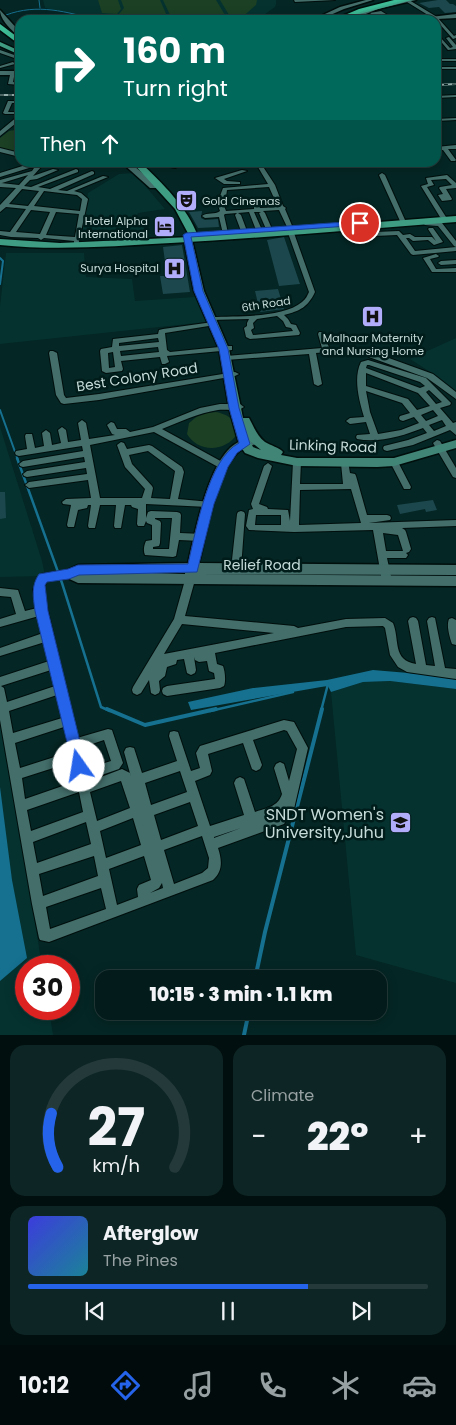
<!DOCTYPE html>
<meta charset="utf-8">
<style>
:root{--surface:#031c1b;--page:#0d2524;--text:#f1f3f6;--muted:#97a1a3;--line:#243a3a;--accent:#2563eb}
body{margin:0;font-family:Poppins,sans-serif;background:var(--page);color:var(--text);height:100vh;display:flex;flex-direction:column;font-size:19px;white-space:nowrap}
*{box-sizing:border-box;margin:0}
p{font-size:16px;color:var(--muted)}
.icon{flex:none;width:28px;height:28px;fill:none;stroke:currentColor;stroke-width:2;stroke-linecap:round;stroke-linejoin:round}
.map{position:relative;height:1035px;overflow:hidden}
.panel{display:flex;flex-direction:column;gap:10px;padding:10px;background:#020f0f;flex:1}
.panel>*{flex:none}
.top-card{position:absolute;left:15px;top:15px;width:426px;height:152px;border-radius:15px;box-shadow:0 2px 12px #0003,0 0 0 1px var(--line);background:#00695c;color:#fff;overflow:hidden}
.speed{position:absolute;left:15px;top:955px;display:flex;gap:10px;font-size:25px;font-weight:700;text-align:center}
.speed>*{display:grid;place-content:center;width:65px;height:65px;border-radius:50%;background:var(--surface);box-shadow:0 2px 12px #0003,0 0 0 1px var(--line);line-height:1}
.speed .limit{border:8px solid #d22;background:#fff;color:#111}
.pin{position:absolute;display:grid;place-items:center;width:42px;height:42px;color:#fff;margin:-21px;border:2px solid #fff;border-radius:50%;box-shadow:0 1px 5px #0007}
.me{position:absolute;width:55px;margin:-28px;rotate:347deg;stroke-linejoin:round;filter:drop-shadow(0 0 4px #0008)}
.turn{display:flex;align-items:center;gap:18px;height:105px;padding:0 25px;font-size:22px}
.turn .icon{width:65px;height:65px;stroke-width:2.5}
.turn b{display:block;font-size:35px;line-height:42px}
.then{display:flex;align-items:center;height:48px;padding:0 25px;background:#0003;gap:10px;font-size:19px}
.big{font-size:38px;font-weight:800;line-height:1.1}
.panel .widget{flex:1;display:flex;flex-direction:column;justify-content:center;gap:8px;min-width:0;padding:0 18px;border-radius:15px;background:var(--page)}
.panel .dial{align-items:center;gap:0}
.dial svg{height:130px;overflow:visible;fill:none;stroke:var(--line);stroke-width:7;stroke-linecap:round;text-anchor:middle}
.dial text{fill:var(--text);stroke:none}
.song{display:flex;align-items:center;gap:15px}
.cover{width:60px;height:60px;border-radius:8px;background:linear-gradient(135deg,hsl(240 70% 55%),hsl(190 70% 35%))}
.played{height:5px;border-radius:2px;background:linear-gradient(90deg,var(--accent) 70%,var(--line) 70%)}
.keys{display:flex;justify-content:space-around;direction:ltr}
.heat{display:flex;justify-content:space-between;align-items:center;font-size:28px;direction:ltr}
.panel .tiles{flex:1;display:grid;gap:10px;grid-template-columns:1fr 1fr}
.widget:last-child{grid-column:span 2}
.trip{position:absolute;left:95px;top:970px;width:292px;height:50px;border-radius:15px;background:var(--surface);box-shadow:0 2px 12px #0003,0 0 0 1px var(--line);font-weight:800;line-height:50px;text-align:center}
.dock{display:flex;height:80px;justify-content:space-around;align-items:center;background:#010b0b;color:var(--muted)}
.dock .icon{width:35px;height:35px}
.dock .active{color:var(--accent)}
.dock b{font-size:22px;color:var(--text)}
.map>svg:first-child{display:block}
.built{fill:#05322f}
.green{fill:#1b4024}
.water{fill:#167090}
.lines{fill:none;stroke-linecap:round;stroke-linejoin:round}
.stream-far3{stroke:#167090;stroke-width:1}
.stream-far2{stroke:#167090;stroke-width:2}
.stream-far1{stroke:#167090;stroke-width:2.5}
.stream{stroke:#167090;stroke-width:4}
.building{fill:#1c474d}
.minor-casing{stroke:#000e0c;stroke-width:2}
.tertiary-casing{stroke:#000e0c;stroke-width:3}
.secondary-casing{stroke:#000e0c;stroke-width:3}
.primary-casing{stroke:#000e0c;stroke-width:3}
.trunk-casing{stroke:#000e0c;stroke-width:2}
.motorway-casing{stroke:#000e0c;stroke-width:3}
.minor{fill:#436e6a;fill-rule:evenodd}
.tertiary{fill:#436e6a;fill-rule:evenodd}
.secondary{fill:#418577;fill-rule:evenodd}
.primary{fill:#3f9d84;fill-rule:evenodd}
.trunk{fill:#3eac8d;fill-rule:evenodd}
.motorway{fill:#3dbc96;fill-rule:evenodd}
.rail-casing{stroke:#96afad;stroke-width:2}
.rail{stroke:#001c1a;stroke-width:1;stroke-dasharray:4;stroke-linecap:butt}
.route{fill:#2563eb;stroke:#184099}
.labels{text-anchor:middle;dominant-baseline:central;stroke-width:5;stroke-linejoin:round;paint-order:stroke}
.far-poi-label{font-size:11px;fill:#c5dbd9;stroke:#001c1a;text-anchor:end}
.far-street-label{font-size:11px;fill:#c5dbd9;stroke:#001c1a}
.street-label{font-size:14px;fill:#c5dbd9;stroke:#001c1a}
.near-poi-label{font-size:16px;fill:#c5dbd9;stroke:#001c1a;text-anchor:end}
</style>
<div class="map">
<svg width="456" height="1035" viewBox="0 0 456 1035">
<rect width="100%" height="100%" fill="#042624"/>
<path class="built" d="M43,0H276V4L275,7L257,20H101L45,8Z
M134,173L165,209L138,213L136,218L151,235L80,242L88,193L119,174Z
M6,253H84L86,277L132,279L135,301L195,297L206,322L0,344V307Z
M456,338V393L438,377L410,359Z
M0,427L42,561L45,576L0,577Z
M390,681L456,689V983L356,955L331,692L363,682Z
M0,710L42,966H26V1009H49L53,1035H0Z"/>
<path class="green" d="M98,0H118L121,9L117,14L102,13Z
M121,0H160L167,16L170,15L163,0H216L228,20H118L116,18L124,8Z
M220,0H257L256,5L239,20H232Z
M20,129V153L0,148V138L9,131Z
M216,412C230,415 235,420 237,434C226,452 198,453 187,434L189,423L200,414Z"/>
<path class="water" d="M373,670L456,677V689L390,681L363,682L331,692L328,686L321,687L191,710L188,702L253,688L327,680Z
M0,787L12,880L27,958L0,981Z"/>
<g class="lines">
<path class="stream-far3" d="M39,0L40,8
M6,15C38,3 66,12 98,20"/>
<path class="stream-far2" d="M0,258L3,261L0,284
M0,410L18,460"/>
<path class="stream-far1" d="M17,458L62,583L101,707L110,711
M210,711L293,692
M321,711L328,684"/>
<path class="stream" d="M107,709L145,725L216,709
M255,979L265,932L322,709
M244,1035L249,1011"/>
</g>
<path class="building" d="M438,0H446L450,4H453L456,6V12L445,13L439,7L429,8L419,3Z
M202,211L201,218L205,220L218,219L219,227L198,228L189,212Z
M284,237L300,284L279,286L267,240Z
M182,245L190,292L163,294L160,276H167L163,247Z
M278,289L284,309L260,312L255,291Z
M0,492H5L6,518L0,519Z
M433,500L437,510L426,512L425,509L400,514L397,505Z"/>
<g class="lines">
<defs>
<path id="minor" d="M294,0H335L295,2Z
M407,0H409L437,17L454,36L456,35V38L453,39L436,20L407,2Z
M381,11L394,19L395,20C388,20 383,13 376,14L385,20H380L370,13Z
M440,37L450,48L453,47L446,38L449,37L456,45V49L448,50L438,38Z
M0,50L20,57V60L0,53Z
M436,59H456V61H436Z
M13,62L15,64L0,68V66Z
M436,67H456V69H436Z
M10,75H20V77H14L13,82L20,83V85L8,84Z
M456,95V97L436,98V96Z
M8,101H20V103H12L8,112H16V114H5L3,113Z
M18,116H20V120L0,136V131Z
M456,118V120L436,121V119Z
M456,145V149H448L456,160L455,161H451L443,150L436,151V147Z
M0,148L20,153V157L0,152Z
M436,156L439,159L436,161Z
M90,162L103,164L127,163C116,168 100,169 90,162Z
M179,162H187L175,168L170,167Z
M191,162H197L201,166L196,167Z
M255,162H260L275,185L283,206L286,208L285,209L293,228L288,229L279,210L263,211L265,213L272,229L269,231L266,229L259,213L261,212H254L262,230L259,232L256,230L249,212L238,213L241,215L247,231L244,233L241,231L235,215L237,213L225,214L224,215L228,233L223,234L219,217L205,218L202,216C207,212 215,215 220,211L216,200L220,196L223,188L268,184ZM269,187L278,207L260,208L259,205L269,200L266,198L254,203V209L226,211L222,200L226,197L227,190Z
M398,162H414L412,164Z
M29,164L41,167L33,176L53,169L58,170L37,179L30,180L24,186L31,187L76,169L78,170V172L38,187L50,189L92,171L94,172V174L58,190L67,191L103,176L108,177L74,191L81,193L88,199L78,246H74V241L44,238L41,240L38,238L11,237L0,235V231L10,232L26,209L6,207L0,212V205L16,188L0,187V180L32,171L34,168H29L0,177V173ZM28,175L19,185L1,183H2ZM22,189L39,191L28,206L9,204ZM44,191L77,195L82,199L80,211L34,206ZM31,210L50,212L40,234L16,232ZM56,212L79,214L75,237L46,235Z
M242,170L247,171L224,179L227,181L240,182V184H224L215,178Z
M382,173L385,175L405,220L404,221H400L379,175Z
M447,175L456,183V188L446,189L452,199L451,200L442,201L438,195L443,194L439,188L440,187L452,185L446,179L431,180L434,185L427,187L446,217L443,219L440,217L421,186L428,184L426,178Z
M427,222L442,223L456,241V247L454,246L438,226L425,225L424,224Z
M429,228H433L443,242L434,245L428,240L413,241L409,238H406L415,251L456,247V251L413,255L411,254L397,235L375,236L372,234L375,232L399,231L403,235L410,234L415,237H432L436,241L428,229Z
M289,232L294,233L315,292C308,307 300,311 284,315L288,319L291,324L296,325L300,333L299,335L250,339L246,337L244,328L247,326V323L249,319L210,320V318L212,317C237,316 283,318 302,302C306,299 307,296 309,292L288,233ZM277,316L283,321L286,327L291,328L293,331L253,335L251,330L254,328L253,323L257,319Z
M436,254L439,256L438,257L430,259L436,269L456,268V272H432L423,258Z
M456,260V264L441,265L438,263L441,261Z
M213,322L216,324L215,325L165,333L167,350L170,352L229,346H232V350L167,356L169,362L165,364H162L160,357L121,361L123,369L122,371L106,373L102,371L100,351L101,349L112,347L113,339L158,334L159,330L163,329ZM158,338L159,342L119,346V343ZM158,347L159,352L121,356L120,351ZM113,352L115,367L109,368L108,353Z
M319,332H321L324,334L330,350L326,352L316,353L322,384L318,386L314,384L309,354L226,360L222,358L226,356L322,348L318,334Z
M50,351H53L57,353L64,395L66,398L99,394L235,372L239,374L235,376L99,400L64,404L61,403L56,395L49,353Z
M369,353H375L433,374L456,392V399L427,378L369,357Z
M368,360L426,378L451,403L450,405L440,408L453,423L456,422V435L450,430L413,445L387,451L384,450L383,448L384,446L408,440L427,433L423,428C403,436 379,443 357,439L356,437L357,435L370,434L366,422L350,424L346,421L350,418L364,417C359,400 353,378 361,362ZM367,365H369L420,382L425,386L420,388L366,368ZM366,373L418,393L430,406L417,410L408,399L366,386ZM429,390L442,402L436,404L426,392ZM366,391L402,403L410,413L400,416L399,418L400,420L403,421L414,417L419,423L401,430L378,434L370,412ZM433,410L438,416L426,421L421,415ZM442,420L446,426L434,431L429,425Z
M220,404H240L244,407C238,412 226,409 218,410C198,413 180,422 162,429L226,464L227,466L226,468H220L154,432L90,445L100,498H142L145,489L125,467L117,445L121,442L124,443L127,449L149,445L152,446L182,467L184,472L178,499L211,502L212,504L211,506L208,507L146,504V518L148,512L151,511L177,512L180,513L181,515L180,533L203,534L204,537L203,540L200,541L179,540L176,556L173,557L145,555C143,551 144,545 146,541L152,540V525L147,523L146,521L144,526H138L137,524L138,509L132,507L131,505H125L121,528H115L114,526L116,505H100L95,528H89L88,526L91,505H88L87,508L78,510L74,527H68L67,525L71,505L63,504L62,502L66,499L91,498L88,480L29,488L25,485L29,482L87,474L86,468L27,477L24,476L23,474L27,471L85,462L84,457L23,467L20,466L19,464L23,461L83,451L82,446L19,456L16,455L15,453L16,451L27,449L25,436L26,434H32L35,448L44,446L42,433L46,430L50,433L52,445L61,443L58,430L62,427L66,430L68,442L81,440L78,423L82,420L86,423L89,439L115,435L112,434L107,425L111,422L114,423L117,429H126L130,432L153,427L200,408ZM148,451L175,471L170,499L151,498L153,488L152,486L132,464L129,455ZM155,518H172L169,549H153V547L159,546L160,543L161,523L160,521L155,519Z
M437,440L440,441L456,468V478L453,477L433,443Z
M297,459L301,462L300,484H343L341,463L345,460L348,461L350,473L355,474L356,476L367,515H387L390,516L391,518L390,520L369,523L456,520V526L402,528L405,530L406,532L411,549L409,552L406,553L408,555L406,558H387L392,581L390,584L387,585L384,584L382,581L373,530L294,532L249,530L246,526L249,510L253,509L251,504L264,466L268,463L272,466L259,504L267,507L268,509L288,510L290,521L293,462ZM351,489L361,523L299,525L300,490ZM256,515H281V525H255ZM383,533L398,535L403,551H386Z
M394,459L397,460L411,487L410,489H404L403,487L390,462Z
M241,511L244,512L245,514L241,569L239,572L236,573L233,572L231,569L237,514L238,512Z
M69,570L72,571L74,574L72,577L47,580L43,590L77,738L108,729L112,730L123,763L119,769L87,780L88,782L122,769L130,773L131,777L124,752L126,748L130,747L134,748L142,773L177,761L169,736L170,732L174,731L178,732L191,771L200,768L196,753L200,746L284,720L294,722L308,748L294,809L284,824L218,848C222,860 223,871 213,880L49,942L40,940L39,938L32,904L0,720V677L49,661L45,642L0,656V648L43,633L39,616L0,627V619L16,614L11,597L0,596V588L18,590L25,611L37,608L33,590L41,574ZM51,670L55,686L7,702L4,688L1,686ZM57,695L62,718L13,733L9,711ZM64,727L70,752L20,768L15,743ZM284,730L287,731L297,749L289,781L284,764L280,762L276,764L274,768L282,794C278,807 266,808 255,812L244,779L240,777L236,779L234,783L244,815L210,826L195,781L210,775L212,771L208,754L243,743L252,769L256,771L260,769L262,765L253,740ZM104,740L111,761L85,769L80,748ZM72,762L77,781L25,799L22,778ZM180,771L187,792L151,805L145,783ZM121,781L130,808L97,821L90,792ZM79,792L83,812L31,831L27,810ZM190,802L198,826L161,840L154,815ZM133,818L141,845L106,858L100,831ZM86,822L91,844L37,863L33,842ZM241,828L214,838V837ZM202,836L209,858L208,868L202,873L174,884L164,850ZM94,856L98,876L43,896L39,874ZM144,856L151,880L139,885L137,889L138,897L117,905L109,869ZM162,883L163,888L150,893L159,888ZM101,888L106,909L50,929L46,907Z
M190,576L193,577L195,580L185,616L294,626L298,628L346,619L385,618L393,623C400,640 392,660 416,664L408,621L410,618L413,617L416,618L418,621L426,665L435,666L427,621L429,618L432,617L435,618L445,668L456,669V679L407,672L398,667L390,655L385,628L383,626L346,627L215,653L217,664L223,666C225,671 226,681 224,686L220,688L167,696L163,694L162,691L163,688L167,686L215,679L214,673L209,671L207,661L199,662L195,660L194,657L196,670L195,673L191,675L187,673L184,659L177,660L176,664L167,667L165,676L159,681L160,690L159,693L155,695L151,693L149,680L141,693L137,695L133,693L132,690L133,687L174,619L185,580L187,577ZM182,624L274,633L164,654Z
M452,618L456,620V645L452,644C450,638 446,626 449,619Z"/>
<path id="tertiary" d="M366,0H373L344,9L319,20H312L340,7Z
M407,0H416L378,9L351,20H343L375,7Z
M0,10L20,32V37C12,31 0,20 0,10Z
M456,14V18L419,20L422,18Z
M0,71H20V75H0Z
M121,162H129L156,184V188H150Z
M254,436L258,437L259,440L258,443C251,446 242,448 237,453C216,474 206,534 199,563L456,565V575L197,574L456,576V586L78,583L65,577L63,574L65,571L78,565L188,563C195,532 207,470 230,448C236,442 246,439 254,436ZM185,573V574H151Z"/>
<path id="secondary" d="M188,237L192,240L204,291L229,349L243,418H249C254,427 257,436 265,442C271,446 279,447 283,452L281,455L297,458H394L456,440V448L394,466L377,467L297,466L258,458L245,453L239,444L229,408L219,349L194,291L184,240ZM250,441L261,450L253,447Z"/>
<path id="primary" d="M0,42L20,51V55L0,46Z
M132,162H140C163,184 187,207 198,236L456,216V222C361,229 266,238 171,243C114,246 57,251 0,245V239L60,243L190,237L175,209Z"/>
<path id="trunk" d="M402,0H412L352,16L349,14Z"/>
<path id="motorway" d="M394,0H405L363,11L342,20H333L359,9Z
M0,24L20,39V45L0,30Z"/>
</defs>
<use href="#minor" class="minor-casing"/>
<use href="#tertiary" class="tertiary-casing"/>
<use href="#secondary" class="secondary-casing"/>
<use href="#primary" class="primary-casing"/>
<use href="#trunk" class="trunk-casing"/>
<use href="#motorway" class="motorway-casing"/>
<use href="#minor" class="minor"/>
<use href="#tertiary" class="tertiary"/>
<use href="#secondary" class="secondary"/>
<use href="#primary" class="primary"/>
<use href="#trunk" class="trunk"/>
<use href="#motorway" class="motorway"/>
<defs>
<path id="rail" d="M436,85L456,84
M0,95H20"/>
</defs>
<use href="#rail" class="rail-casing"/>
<use href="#rail" class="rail"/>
</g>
<path class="route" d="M360,221L364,223L363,225L191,237L203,291L228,349L239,408L250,444L237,453L228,467L214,504L197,572L79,575L69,579L47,582L45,585L48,611L86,766L84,771L79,773L74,771L35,611C33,596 31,586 39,574L68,569L78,565L188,564C196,531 208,459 239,443L229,408L219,349L194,291L183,235L186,233Z"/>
<defs>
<symbol id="theatre-square" viewBox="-11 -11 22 22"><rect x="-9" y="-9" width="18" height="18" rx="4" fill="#b1adfa" stroke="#001c1a"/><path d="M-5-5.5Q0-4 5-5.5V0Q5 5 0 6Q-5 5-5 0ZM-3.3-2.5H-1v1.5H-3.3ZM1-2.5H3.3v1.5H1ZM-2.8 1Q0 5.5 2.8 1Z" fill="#111"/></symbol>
<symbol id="hotel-square" viewBox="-11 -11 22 22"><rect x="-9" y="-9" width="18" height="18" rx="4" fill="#b1adfa" stroke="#001c1a"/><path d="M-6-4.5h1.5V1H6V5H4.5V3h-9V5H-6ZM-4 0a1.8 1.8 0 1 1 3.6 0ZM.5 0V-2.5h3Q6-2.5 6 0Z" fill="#111"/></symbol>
<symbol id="hospital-square" viewBox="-11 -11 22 22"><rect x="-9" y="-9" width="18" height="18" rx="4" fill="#b1adfa" stroke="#001c1a"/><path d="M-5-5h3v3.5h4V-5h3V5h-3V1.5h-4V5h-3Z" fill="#111"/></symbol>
<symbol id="university-square" viewBox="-11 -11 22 22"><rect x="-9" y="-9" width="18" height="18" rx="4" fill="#b1adfa" stroke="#001c1a"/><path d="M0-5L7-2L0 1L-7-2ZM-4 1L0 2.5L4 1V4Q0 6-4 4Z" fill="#111"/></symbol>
</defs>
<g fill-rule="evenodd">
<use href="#theatre-square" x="174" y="188" width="25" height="25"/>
<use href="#hotel-square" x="152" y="214" width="25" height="25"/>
<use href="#hospital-square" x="162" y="256" width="25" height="25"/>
<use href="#hospital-square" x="360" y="304" width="25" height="25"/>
<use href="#university-square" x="388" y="810" width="25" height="25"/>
</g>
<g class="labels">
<g class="far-poi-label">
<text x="202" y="201" text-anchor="start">Gold Cinemas</text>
<text x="148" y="221">Hotel Alpha<tspan x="148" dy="13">International</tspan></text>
<text x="159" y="268">Surya Hospital</text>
<text x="373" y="338" text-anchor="middle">Malhaar Maternity<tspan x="373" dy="13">and Nursing Home</tspan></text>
</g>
<g class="far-street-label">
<text transform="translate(266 304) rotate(-9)">6th Road</text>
</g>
<g class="street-label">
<text transform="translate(137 377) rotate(-9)">Best Colony Road</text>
<text transform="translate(333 446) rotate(2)">Linking Road</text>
<text x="262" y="565">Relief Road</text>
</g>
<g class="near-poi-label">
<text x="384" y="814">SNDT Women's<tspan x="384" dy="18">University,Juhu</tspan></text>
</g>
</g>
</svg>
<div class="speed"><div class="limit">30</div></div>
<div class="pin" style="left:360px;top:223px;background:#d93025"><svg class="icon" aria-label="arrive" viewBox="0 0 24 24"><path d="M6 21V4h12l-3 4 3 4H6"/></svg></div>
<svg class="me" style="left:79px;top:766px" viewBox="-20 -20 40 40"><circle r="19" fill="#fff"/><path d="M0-13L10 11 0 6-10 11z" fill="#2563eb"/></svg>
<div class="trip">10:15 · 3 min · 1.1 km</div>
<div class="top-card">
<div class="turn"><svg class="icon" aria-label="right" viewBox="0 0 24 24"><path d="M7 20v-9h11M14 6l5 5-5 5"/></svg><div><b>160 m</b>Turn right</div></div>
<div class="then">Then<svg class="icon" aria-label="ahead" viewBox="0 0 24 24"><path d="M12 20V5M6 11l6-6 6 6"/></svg></div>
</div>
</div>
<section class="panel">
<div class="tiles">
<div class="widget dial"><svg viewBox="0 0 100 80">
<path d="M14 69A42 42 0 1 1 86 69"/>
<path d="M14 69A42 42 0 0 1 10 36" stroke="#2563eb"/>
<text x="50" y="56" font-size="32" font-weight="700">27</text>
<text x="50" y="72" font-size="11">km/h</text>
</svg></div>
<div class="widget"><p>Climate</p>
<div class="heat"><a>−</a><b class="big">22°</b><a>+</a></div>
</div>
<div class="widget">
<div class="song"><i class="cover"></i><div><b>Afterglow</b><p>The Pines</p></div></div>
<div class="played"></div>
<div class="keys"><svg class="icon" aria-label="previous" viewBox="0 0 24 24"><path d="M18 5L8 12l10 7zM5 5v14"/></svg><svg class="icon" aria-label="pause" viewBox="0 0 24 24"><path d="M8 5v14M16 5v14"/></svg><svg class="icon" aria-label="next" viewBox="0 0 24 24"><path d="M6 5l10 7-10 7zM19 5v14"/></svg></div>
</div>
</div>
</section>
<nav class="dock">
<b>10:12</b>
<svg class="icon active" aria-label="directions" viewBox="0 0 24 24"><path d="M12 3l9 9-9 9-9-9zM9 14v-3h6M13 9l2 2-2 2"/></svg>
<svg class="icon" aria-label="music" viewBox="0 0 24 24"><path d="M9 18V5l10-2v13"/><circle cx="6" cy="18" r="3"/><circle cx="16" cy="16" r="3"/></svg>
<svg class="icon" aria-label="phone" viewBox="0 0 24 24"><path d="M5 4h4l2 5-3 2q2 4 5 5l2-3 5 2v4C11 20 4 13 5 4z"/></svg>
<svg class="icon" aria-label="climate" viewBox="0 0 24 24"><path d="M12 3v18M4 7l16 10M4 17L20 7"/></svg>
<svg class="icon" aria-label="car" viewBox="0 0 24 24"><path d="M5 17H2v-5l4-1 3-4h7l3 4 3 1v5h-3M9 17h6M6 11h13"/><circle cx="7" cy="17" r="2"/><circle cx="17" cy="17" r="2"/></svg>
</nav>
